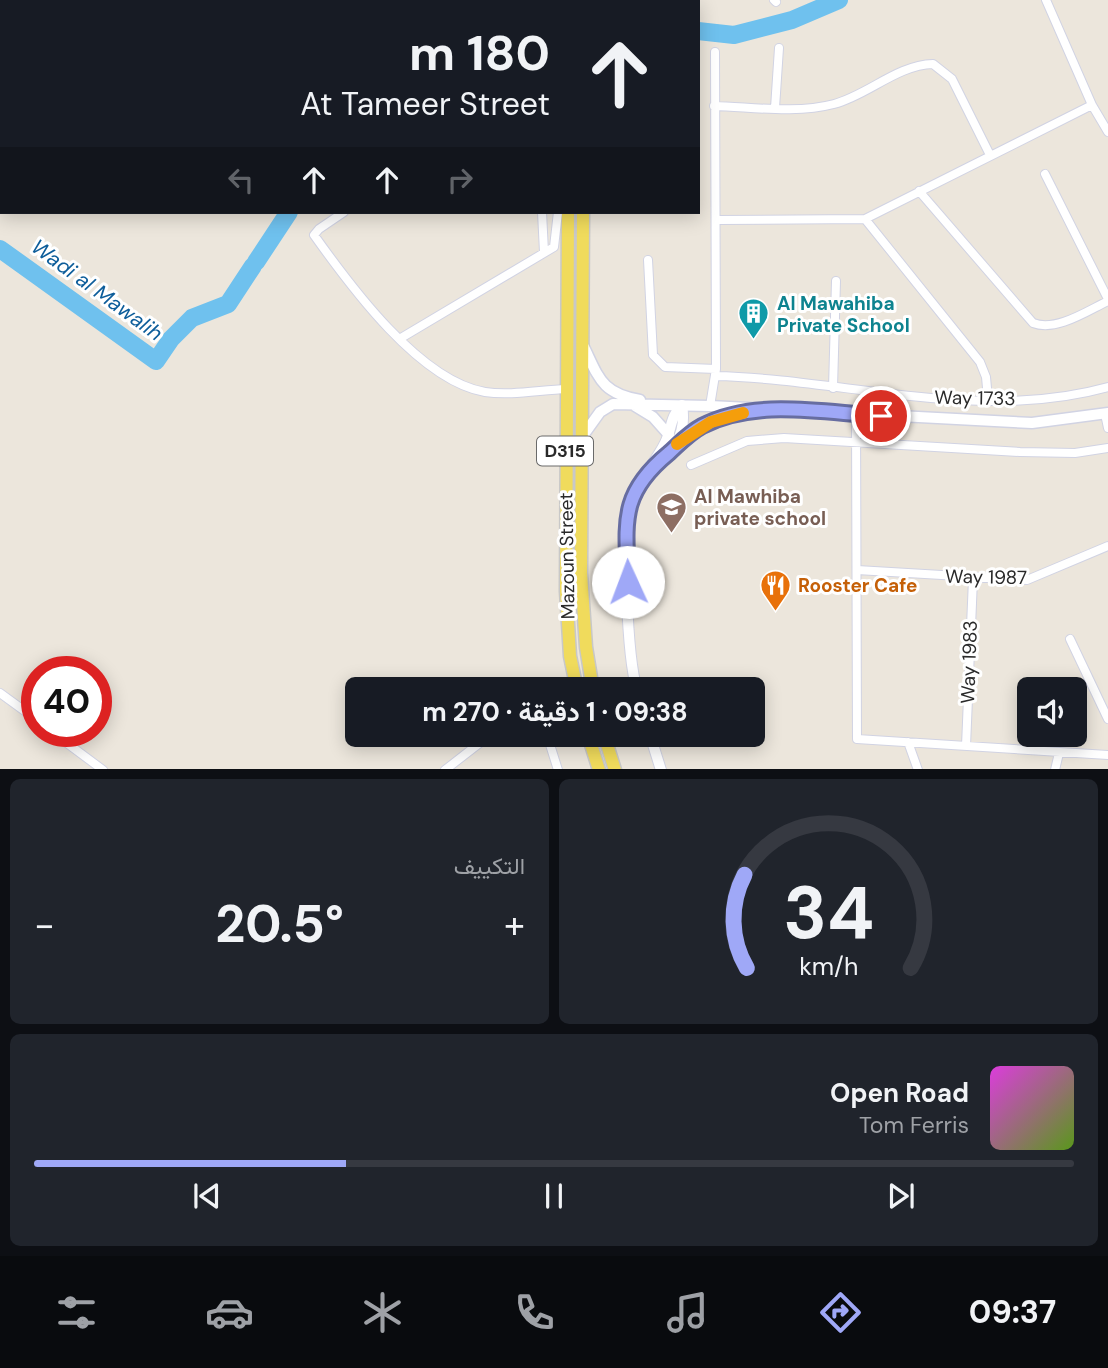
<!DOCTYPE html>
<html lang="ar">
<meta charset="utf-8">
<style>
:root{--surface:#171b24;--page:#20242c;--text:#f1f3f6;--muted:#9ea1a6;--line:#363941;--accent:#9fa8f7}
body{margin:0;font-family:"DM Sans",Vazirmatn,sans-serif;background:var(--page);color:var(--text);direction:rtl;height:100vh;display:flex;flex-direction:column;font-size:26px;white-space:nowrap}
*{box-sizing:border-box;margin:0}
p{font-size:23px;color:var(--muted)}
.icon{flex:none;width:38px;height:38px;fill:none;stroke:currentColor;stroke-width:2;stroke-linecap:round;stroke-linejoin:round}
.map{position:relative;height:769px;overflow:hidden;direction:ltr}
.details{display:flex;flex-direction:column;gap:10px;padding:10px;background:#0d0f14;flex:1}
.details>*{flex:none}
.banner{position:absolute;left:0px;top:0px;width:700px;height:214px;box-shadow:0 4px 18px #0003;direction:rtl;background:#171b24;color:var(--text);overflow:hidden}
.fabs{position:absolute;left:1017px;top:677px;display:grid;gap:14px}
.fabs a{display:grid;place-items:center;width:70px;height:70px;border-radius:10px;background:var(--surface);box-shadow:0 4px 18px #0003;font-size:35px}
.speed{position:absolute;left:21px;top:656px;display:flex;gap:14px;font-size:35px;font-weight:700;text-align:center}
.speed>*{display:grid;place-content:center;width:91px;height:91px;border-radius:50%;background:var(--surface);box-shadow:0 4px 18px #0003;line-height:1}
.speed .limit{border:10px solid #d22;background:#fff;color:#111}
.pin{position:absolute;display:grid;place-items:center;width:60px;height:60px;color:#fff;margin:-30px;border:4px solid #fff;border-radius:50%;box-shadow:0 2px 7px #0007}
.me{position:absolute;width:77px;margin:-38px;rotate:358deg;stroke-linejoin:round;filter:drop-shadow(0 0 5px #0008)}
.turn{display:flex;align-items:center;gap:24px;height:147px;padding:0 35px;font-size:32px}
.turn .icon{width:91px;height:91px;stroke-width:2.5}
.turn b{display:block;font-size:49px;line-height:60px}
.lanes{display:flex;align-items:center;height:66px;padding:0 35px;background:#0003;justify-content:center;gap:35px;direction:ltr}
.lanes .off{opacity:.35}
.big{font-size:52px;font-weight:700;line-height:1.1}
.details .card{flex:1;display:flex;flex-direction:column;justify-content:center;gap:10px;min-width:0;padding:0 24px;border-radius:10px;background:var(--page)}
.details .dial{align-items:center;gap:0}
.dial svg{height:182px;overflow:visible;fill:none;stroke:var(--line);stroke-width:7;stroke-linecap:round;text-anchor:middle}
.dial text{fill:var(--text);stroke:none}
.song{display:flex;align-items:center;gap:21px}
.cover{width:84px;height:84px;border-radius:10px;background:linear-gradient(135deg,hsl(300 70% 55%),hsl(90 70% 35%))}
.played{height:7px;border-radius:4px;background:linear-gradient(90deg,var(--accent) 30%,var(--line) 30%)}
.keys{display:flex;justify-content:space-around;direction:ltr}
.heat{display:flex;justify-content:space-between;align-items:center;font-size:38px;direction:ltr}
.details .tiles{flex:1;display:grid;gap:10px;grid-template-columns:1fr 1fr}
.card:last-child{grid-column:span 2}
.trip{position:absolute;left:345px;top:677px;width:420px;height:70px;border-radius:10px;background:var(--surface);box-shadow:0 4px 18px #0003;font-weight:700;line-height:70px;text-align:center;direction:rtl}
.dock{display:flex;height:112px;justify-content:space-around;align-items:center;background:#090b0e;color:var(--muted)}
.dock .icon{width:49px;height:49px}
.dock .selected{color:var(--accent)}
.dock b{font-size:32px;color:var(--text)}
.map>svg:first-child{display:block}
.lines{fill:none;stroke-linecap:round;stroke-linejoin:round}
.river{stroke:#6fc1ee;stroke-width:18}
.minor-casing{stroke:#d1d3e3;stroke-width:10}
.tertiary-casing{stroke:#d1d3e3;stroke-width:12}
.secondary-casing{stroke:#d1d3e3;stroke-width:13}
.primary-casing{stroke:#c8c8c8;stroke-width:15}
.minor{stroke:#fff;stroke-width:8}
.tertiary{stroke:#fff;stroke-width:10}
.secondary{stroke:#fff;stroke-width:10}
.primary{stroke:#f0db5c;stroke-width:12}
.route-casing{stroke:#676da1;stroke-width:18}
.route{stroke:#9fa8f7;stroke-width:12}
.slow{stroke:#f59e0b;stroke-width:12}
.labels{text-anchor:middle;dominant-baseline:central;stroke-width:6;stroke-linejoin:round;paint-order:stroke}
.shield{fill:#fff;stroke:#6a6a6a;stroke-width:2}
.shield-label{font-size:18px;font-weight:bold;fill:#2a2a2a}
.culture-label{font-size:19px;font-weight:bold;fill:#0d838f;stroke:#fff;text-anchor:start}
.street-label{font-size:19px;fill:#2a2a2a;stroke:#fff}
.education-label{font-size:19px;font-weight:bold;fill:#785e54;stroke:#fff;text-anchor:start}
.food-label{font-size:19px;font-weight:bold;fill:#c56008;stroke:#fff;text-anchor:start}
.water-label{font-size:21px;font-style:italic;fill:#0d5d9a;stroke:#fff}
</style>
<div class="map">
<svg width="1108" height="770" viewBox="0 0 1108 770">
<rect width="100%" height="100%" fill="#ece6dc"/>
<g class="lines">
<path class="river" d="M600,0L603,2
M698,31L734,35L792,20L839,0
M0,249L156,361L171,339L192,318L228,304L253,266
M256,262L289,212"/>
<defs>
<path id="minor" d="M245,0L246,2
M471,0L473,2
M774,0L776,2
M1046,0L1092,105L1108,132
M25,2L26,0
M104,2L105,0
M166,2L167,0
M210,2L211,1
M376,2L378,0
M0,45L2,43
M714,106C752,107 796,114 834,104C868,95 897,65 933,64L952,79L990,155
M775,108L779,48
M1045,174L1108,299
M919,191L1033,323C1056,332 1087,311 1108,301
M344,212L319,229L314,235C351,287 420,381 485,392C510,396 540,390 566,389
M542,212L544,252
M865,219L1092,105
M718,220L865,219L980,362L986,377L988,399
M648,260L653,355L665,367L716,369
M401,338L554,247L558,212
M715,376C845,379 979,423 1108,387
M833,388L836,281
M710,406L716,369L715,52
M1105,414L1108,428
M856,415L857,739L1108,755
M691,465L747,441L784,438L1020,452L1075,453L1108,448
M857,570L1027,580L1108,546
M1070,639L1108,719
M0,693L37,720
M52,732L103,770
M547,735L558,770
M908,742L918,770
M966,746L973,579
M445,770L490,735
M1055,770L1059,753"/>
<path id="tertiary" d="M659,460C679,447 686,429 682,405
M637,690C627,656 622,536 631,503C637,480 655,464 665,443C672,429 670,416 682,405
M650,735L661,770"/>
<path id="secondary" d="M583,345C599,378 601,393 640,400
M635,406L653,417L669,435
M582,437L600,412L613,404L710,406L1032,423L1108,413
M676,445L711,422L749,412"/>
<path id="primary" d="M567,0V2
M583,0V2
M568,212L566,591L570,656L577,690
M583,212L581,573L586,647L593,690
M588,735L599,770
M604,735L615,770"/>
</defs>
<use href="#minor" class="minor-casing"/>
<use href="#tertiary" class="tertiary-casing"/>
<use href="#secondary" class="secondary-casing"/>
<use href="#primary" class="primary-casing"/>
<use href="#minor" class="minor"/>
<use href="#tertiary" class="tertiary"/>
<use href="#secondary" class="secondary"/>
<use href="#primary" class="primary"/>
</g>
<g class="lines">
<defs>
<path id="route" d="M628,582C626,522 619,494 669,453C680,443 689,433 702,426C756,398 824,413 881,416"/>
</defs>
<use href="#route" class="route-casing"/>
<use href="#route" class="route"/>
<path class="slow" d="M677,444L711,422L743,413"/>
</g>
<defs>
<symbol id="building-pin" viewBox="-11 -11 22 30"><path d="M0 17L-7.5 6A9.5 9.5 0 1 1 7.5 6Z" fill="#0f9aa8" stroke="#fff"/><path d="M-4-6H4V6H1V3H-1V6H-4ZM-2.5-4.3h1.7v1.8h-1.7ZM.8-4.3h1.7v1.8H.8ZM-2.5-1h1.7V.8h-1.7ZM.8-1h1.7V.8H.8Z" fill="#fff"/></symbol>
<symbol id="school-pin" viewBox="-11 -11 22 30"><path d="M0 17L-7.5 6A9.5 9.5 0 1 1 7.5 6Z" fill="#8d6e63" stroke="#fff"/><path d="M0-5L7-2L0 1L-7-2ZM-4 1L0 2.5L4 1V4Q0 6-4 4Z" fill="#fff"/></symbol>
<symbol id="restaurant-pin" viewBox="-11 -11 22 30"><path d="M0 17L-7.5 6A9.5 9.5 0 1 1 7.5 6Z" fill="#e8710a" stroke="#fff"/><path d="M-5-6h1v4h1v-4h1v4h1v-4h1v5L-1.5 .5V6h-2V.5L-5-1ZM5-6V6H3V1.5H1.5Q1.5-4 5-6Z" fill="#fff"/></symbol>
</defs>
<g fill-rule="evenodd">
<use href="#building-pin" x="736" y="296" width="35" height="47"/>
<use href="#school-pin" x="654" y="490" width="35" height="47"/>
<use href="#restaurant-pin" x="758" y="568" width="35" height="47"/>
</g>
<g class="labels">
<rect class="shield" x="537" y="436.5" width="56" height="29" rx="5"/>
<g class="shield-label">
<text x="565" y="451">D315</text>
</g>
<g class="culture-label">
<text x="777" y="303">Al Mawahiba<tspan x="777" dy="22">Private School</tspan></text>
</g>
<g class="street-label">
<text transform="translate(975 398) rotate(1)">Way 1733</text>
<text transform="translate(567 556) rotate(-91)">Mazoun Street</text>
<text transform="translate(986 577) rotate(1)">Way 1987</text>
<text transform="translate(969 662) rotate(-88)">Way 1983</text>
</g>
<g class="education-label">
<text x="694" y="496">Al Mawhiba<tspan x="694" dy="22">private school</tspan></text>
</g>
<g class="food-label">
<text x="798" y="585">Rooster Cafe</text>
</g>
<g class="water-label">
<text transform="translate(97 290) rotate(36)">Wadi al Mawalih</text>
</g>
</g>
</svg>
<div class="fabs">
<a><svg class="icon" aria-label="sound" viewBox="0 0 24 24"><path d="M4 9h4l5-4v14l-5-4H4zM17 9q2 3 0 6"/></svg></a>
</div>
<div class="speed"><div class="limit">40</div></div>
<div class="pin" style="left:881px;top:416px;background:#d93025"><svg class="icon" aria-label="arrive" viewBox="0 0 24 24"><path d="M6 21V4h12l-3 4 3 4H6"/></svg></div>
<svg class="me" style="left:628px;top:582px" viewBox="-20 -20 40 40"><circle r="19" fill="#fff"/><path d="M0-13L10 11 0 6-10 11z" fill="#9fa8f7"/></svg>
<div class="trip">09:38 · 1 دقيقة · 270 m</div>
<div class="banner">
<div class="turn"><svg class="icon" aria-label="ahead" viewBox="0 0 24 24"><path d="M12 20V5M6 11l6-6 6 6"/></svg><div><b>180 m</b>At Tameer Street</div></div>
<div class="lanes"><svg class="icon off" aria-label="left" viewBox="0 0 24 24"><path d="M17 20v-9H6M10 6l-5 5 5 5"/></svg><svg class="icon" aria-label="ahead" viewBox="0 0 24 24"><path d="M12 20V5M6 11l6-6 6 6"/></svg><svg class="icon" aria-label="ahead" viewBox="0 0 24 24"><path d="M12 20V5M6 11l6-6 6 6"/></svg><svg class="icon off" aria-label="right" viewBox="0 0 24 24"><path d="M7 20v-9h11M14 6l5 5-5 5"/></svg></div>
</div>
</div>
<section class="details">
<div class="tiles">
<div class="card dial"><svg viewBox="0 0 100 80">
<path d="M14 69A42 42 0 1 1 86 69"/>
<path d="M14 69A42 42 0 0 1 13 28" stroke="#9fa8f7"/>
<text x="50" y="56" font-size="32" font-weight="700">34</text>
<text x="50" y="72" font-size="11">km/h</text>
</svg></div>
<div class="card"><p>التكييف</p>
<div class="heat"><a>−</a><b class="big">20.5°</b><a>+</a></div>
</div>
<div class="card">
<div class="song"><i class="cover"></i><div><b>Open Road</b><p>Tom Ferris</p></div></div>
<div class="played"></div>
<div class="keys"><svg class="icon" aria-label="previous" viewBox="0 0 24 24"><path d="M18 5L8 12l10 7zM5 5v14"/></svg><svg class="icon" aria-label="pause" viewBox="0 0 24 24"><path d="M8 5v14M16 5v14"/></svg><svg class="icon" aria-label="next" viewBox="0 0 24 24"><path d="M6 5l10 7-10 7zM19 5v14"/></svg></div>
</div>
</div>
</section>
<nav class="dock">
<b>09:37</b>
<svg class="icon selected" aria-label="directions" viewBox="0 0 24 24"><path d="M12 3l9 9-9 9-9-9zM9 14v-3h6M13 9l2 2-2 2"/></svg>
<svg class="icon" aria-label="music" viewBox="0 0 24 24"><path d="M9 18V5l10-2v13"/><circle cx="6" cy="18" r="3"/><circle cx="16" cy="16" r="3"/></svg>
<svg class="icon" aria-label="phone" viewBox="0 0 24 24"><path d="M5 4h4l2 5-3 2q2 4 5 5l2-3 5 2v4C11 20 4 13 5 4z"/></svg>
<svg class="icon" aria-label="climate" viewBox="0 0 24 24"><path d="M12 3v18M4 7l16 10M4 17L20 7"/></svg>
<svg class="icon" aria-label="car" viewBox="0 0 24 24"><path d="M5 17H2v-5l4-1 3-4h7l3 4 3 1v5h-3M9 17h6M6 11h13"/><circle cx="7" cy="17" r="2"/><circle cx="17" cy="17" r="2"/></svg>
<svg class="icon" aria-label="filters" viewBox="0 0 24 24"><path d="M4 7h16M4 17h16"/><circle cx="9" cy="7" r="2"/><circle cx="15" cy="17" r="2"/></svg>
</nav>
